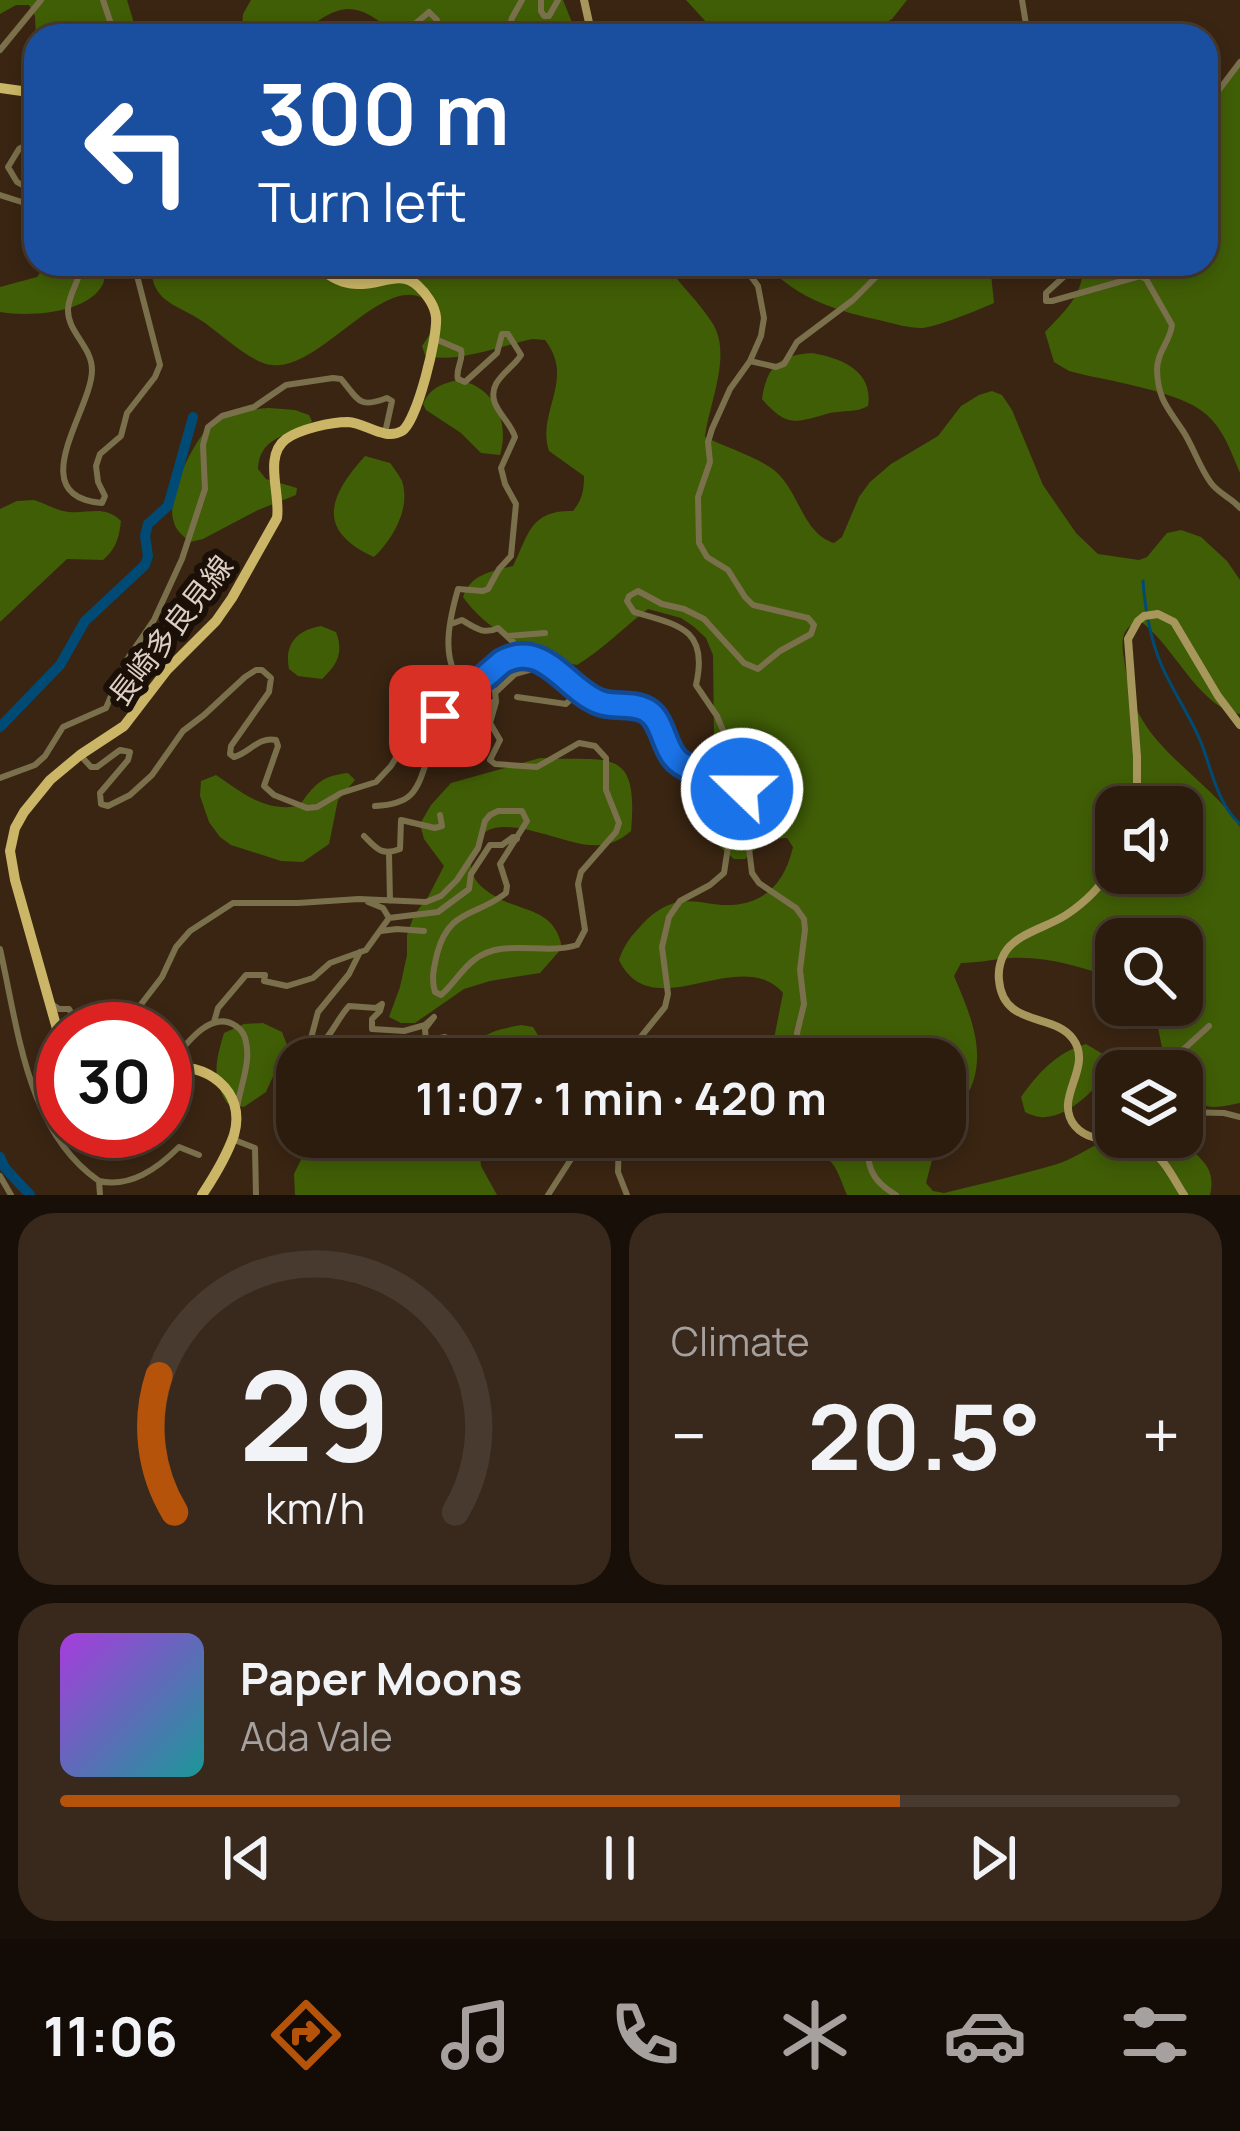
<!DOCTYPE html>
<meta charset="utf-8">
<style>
:root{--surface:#2c1c0e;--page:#38291c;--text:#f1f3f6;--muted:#a6a19e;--line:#483a2e;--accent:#b45309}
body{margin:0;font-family:Manrope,"Noto Sans JP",sans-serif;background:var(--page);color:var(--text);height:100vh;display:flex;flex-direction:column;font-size:45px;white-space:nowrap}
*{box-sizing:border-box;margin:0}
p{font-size:39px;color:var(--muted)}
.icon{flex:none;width:66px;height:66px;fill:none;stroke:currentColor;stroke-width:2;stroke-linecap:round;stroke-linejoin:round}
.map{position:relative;height:1195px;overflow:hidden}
.panel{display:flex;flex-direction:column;gap:18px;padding:18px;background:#180f08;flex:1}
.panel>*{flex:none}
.guide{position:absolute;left:24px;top:24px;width:1194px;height:252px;border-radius:36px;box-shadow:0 6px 18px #0003,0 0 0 3px var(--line);background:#1a4fa0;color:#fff;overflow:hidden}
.fabs{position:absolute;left:1095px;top:786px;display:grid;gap:24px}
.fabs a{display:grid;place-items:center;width:108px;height:108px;border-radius:24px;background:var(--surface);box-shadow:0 6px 18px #0003,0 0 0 3px var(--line);font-size:60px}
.speed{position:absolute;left:36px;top:1002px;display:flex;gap:24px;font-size:60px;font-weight:700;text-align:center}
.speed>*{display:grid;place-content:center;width:156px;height:156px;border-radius:50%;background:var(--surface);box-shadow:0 6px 18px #0003,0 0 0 3px var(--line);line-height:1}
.speed .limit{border:18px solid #d22;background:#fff;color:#111}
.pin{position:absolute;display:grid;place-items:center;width:102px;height:102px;color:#fff;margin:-51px;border-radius:24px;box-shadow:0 6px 18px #0006}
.me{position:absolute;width:132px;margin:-66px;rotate:292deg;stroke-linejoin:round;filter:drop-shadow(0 0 9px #0008)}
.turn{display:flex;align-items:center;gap:42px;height:252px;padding:0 36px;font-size:54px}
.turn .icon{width:156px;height:156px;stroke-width:2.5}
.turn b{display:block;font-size:84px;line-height:102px}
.big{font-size:90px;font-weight:700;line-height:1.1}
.panel .widget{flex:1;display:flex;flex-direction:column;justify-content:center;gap:18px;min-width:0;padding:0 42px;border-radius:36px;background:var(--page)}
.panel .dial{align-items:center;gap:0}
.dial svg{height:312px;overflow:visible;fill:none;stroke:var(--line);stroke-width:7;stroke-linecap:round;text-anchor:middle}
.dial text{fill:var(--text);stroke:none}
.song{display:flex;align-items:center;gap:36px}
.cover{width:144px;height:144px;border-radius:18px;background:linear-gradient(135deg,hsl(280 70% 55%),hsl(180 70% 35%))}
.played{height:12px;border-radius:6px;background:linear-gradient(90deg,var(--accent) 75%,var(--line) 75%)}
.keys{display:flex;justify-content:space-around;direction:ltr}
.heat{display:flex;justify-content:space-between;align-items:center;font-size:66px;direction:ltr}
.panel .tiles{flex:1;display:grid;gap:18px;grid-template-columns:1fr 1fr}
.widget:last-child{grid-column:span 2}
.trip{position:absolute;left:276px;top:1038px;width:690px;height:120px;border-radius:36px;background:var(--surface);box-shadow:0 6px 18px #0003,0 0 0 3px var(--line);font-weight:700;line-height:120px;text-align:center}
.menu{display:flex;height:192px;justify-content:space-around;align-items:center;background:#120b06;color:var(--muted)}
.menu .icon{width:84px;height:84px}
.menu .selected{color:var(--accent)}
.menu b{font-size:54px;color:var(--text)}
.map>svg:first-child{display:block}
.green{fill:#405e06;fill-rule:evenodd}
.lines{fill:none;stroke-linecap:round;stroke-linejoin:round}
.stream{stroke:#004b75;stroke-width:3}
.river{stroke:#004b75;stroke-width:10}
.street{stroke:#7a704c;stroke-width:6}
.secondary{stroke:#a8975c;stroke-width:8}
.primary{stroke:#cbb667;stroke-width:10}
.route-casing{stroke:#114b97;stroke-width:30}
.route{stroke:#1a73e8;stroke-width:21}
.labels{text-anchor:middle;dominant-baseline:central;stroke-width:12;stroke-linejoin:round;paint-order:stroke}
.street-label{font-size:30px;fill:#ddcec3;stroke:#1a1008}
</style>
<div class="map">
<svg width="1240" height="1195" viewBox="0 0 1240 1195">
<rect width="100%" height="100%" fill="#3a2512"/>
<path class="green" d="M0,0H127L136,30L134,36H36L35,16L29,5H16L0,14Z
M251,0H563L571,20L573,36H397C357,0 341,0 299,36H250L242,28L243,14Z
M686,0H907L892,19L863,36H719Z
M1240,65V473C1231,452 1224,430 1207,415C1180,390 1105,381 1069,371L1054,362L1045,332C1065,311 1084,295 1083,264H1206V109Z
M46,264H107C106,267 104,282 103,284C88,314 28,317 0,312V287L37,277Z
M151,264H666C680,285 700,303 713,324C732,356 709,403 705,437C723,446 759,458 774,470C799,490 802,533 834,543L842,537L859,497L870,482L891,464L938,436L961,406L979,395L992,391L1002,395L1012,410L1043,485L1076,533L1098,554L1139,560L1147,557L1167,533L1181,530L1201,537L1227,561L1240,580V714C1199,708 1174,645 1140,621C1121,627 1121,641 1124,659C1127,678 1130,697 1139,714C1162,758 1213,785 1240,827V1103C1211,1109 1203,1111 1182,1087V1071H1170C1159,1050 1161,1025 1150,1005H1182V939H1116V979C1082,967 1047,956 1010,958C994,959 978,963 961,963L954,976C968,1009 985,1046 973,1082C968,1098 954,1111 945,1124V1059H770L783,993C739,943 652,1029 619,960C623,948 629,938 639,928C649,916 662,905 679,902C695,899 711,905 727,905C765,905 785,882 793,847L787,838C768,838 757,845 745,859H734L720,847L710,832L706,814L714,737L713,655L706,638L693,626L681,618L648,609C624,627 602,650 577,665C537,659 487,631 463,597C470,574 493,571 513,566C529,534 530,510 573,511C582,500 584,491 584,476L549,451C536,412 576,380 545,340L532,339C504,345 451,365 425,355L422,346L432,331L437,312C397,251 324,372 272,365C249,363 216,328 194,316C168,302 151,297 151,264ZM1116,807H1182V873H1116Z
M765,264H990L994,303C978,310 937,327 921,328C909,328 895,324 883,321C837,311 799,300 765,264Z
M812,353C841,358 874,371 868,406C855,413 844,410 830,413C797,422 788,429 762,399C767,366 779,355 812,353Z
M458,380C494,386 510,421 500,455L481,453L461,433L426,410L423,404C430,388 441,384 458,380Z
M269,408L295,410L309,415L312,421L307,429C282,434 259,441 258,469L266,479L297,488L296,495L258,510L203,539L190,542C182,535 175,530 173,519C167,496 194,438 213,423C226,413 252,409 269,408Z
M365,456L390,463C392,465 401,478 402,481C411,508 393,539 374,557C315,530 329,496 365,456Z
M34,500C44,503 54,509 63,511C85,516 103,503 121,521C119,538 116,549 103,560L67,559L0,622V509L17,501Z
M321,626L336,632C344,653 337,665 322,679L298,676L289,669C284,644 297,630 321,626Z
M540,758C608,762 639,744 631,831C618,842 608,846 590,845C562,845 484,802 475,849C474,855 471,861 471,868C473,881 483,889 493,895C521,913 555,907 562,948L540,973L490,981L464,989L415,1023H401L389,1017L400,987L407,955V935L414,915L428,897L444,866L424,839L420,824L431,805L451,783Z
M348,773L355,780L338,800L329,844L303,862L281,861L231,845L220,837L209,822L200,796L201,781L216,775C243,793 264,812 299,806C315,784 321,776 348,773Z
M263,1023L282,1032L287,1045L266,1092L244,1107L227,1103C211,1078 216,1060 224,1033L244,1024Z
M521,1025L533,1027L539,1037L541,1059H463C482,1033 490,1031 521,1025Z
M1086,1044L1101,1053L1109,1066C1100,1087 1070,1116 1045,1117C1039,1118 1031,1115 1025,1112L1021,1097C1038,1073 1057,1052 1086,1044Z
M312,1137H478L481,1166L497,1195H295L294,1174Z
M721,1137H938L926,1183L933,1191L944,1193C981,1184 1019,1175 1054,1165C1073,1160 1088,1147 1106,1141C1134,1131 1173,1135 1196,1154C1210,1167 1214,1177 1210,1195H847C842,1184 838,1168 829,1160C798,1133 743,1183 721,1137Z"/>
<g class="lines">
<path class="stream" d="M1143,581C1145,608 1150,638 1161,664C1172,690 1189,714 1200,740C1212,769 1216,802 1240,824"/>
<path class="river" d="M0,727L60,665L85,621L145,565L148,556L145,536L148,524L168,506L193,417
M0,1157L5,1168L30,1195"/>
<path class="street" d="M103,0L115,36
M541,0V11L544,16H549L558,0
M1022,0L1028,36
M412,36L415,24L429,12L437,20L439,36
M460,36L466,29L471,30L477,36
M507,36L512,18L522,0
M0,50L41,0
M1206,107L1240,62
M36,140L19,149L8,167L17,182L36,193
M36,153V160
M0,195L28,204L36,211
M36,224L31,241L36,245
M82,264C80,280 69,293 68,309C67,332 92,346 92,370C92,410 21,496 102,503L105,496L98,482L96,466L100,454L121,436L127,413L155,377L160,365L134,264
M742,264L758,286L764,318L761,336L750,361L730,389L712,429L708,442L710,462L698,497L699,543L707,557L728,570L745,597L753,605L808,618L814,625L811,634L780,651L758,669L744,663L704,619L684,609L662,604L638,591L629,596L627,601L634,612C679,625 709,629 696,685L717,716L731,750L744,799L743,823L747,832L752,873L759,883L796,908L804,919L805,930L800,970L804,1004L797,1033L799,1047L804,1059
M938,264L997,267L1028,274L1056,264
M1068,264L1069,272L1046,293V301H1052L1140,276L1146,279L1172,325C1170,342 1157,352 1157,370C1158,400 1168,408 1183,431C1194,448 1199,467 1211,483C1219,494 1232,498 1240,508
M433,338L461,350C464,360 455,369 458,379L465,382L497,353L502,334H508L521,355C515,365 502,373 496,384C485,405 510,419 515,437L501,468L505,484L516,504L511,556L499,569L488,589L483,591L458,589C448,624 439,664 468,692
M750,361L776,367L784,364L797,342L853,300L883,270L894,264
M451,624L462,620C475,628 484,635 498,628L513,642L515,656
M508,636L545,633
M497,691L515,674L532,669L541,660
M517,697L566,704L580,690
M424,752H435L445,755L493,702
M80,755L91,767H97L120,750L130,752L128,760L100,793L101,804L108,806L130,795L152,775L183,731L204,715L245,677L256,670H262L271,678L269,692L231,746L230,754L234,757C249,753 259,736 276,740L278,746L264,786L274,795L307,808L317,807L341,793L376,782L391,766L405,743L502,662C543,640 566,690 599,702C614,708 632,702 645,710C662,718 663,744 674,757C684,771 725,782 742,789
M0,778L35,765L45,756L63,727L106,708L126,661L154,620L182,559L205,489L203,445L208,427L222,416L254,407L286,385L333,378L341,379C359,400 358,409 387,398L392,401L385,433
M375,806C417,804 417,788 430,752
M364,836C377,849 381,856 400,849L401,820L435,828L442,826L440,815
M389,853L390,901
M389,918L438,912L469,889L471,874L490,845H502L513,837L517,839
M381,931L397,929L424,931
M0,949C18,1028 27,1132 99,1181L100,1195
M360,952L349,974L318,1012L310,1042L315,1050C330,1039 337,1019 349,1006L376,1008L382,1004L380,1011L372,1019V1029L404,1031L425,1025L434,1017L425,1029L426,1041L445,1037
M50,1003L59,1009H69L81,1029
M214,1022L218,1008L246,975H265L264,981L287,986L313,978L330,963L366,950L389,918L383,908L368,902
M125,1029L129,1020L162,977L176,947L190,931L233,903H298L359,899L426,902L441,896L457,880L478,848L485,821L490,815L498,811H522L527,821L500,864L507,886L506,893C476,917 449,908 437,954C434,967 431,979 435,992L441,995C453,985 461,970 474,960C503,937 544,956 577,945L585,930L578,884L581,872L616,832L619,823L606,790V758L595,746L579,743L537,767L495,764L490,760L500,740L490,723L496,702L495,691L492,688L471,690
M623,1059L665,1007L668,994L662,947L669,917L680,901L710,885L724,873L728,847L743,823
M169,1065C184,1047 210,1008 236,1026C242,1030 245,1035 246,1042C251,1063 240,1087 237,1108
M1165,1071L1173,1059L1209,1026
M1182,1112L1224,1113L1240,1117
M619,1137L618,1172L627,1195
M867,1137C867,1166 870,1180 896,1195
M232,1139L255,1148L256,1195
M0,1176L11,1195
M99,1181C130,1188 157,1169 179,1147L199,1155
M548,1195L575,1153L579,1137"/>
<path class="secondary" d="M584,0L592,36
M1137,807V757L1128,639L1138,621L1144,616L1158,614L1174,622L1218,696L1240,725
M1116,863C1103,884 1086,902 1066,915C1046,928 1016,933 1004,954C1000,962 998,971 999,980C1003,1028 1054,1012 1073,1039C1094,1068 1052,1098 1075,1126C1092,1146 1122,1136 1144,1146C1163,1155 1173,1178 1184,1195"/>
<path class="primary" d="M0,88L36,93
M63,1050L15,880L10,851L15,828L24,812L50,780L80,755L124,726L167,670L216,621L232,598L277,518C281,495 263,456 286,439C300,429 331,422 348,422C366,423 384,441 402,431C417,422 438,336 436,317C435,306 426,293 418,286C391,261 361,309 316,264
M165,1068C205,1061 247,1090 234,1135C227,1155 214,1177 202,1195"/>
</g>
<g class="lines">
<defs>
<path id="route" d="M440,716L502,662C543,639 566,689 599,702C614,708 632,702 646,710C662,718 663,744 674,757C684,771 725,782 742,789"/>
</defs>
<use href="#route" class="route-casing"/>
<use href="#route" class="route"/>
</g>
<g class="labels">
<g class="street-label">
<text transform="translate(170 630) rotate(-52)">長崎多良見線</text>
</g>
</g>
</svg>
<div class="fabs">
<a><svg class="icon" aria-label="sound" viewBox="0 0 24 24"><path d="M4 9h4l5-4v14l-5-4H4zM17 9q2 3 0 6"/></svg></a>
<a><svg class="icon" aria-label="search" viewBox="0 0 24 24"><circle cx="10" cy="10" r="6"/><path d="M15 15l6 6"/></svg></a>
<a><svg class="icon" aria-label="layers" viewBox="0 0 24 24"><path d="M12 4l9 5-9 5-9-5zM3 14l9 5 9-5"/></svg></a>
</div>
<div class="speed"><div class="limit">30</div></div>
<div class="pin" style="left:440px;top:716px;background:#d93025"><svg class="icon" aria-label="arrive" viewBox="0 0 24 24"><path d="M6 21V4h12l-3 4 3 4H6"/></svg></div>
<svg class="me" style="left:742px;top:789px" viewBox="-20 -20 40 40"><circle r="17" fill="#1a73e8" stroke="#fff" stroke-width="3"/><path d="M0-11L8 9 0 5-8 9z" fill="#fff"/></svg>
<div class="trip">11:07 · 1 min · 420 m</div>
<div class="guide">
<div class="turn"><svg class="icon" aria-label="left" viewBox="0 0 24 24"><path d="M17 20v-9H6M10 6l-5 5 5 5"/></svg><div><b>300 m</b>Turn left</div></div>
</div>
</div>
<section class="panel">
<div class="tiles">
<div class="widget dial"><svg viewBox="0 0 100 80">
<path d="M14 69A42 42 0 1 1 86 69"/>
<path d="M14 69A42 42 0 0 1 10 34" stroke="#b45309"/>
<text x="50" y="56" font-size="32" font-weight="700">29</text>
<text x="50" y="72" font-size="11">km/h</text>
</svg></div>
<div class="widget"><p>Climate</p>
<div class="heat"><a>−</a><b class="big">20.5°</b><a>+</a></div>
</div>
<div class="widget">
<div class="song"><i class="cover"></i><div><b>Paper Moons</b><p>Ada Vale</p></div></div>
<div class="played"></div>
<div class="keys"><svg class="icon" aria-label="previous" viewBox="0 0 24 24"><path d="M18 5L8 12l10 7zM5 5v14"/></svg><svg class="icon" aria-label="pause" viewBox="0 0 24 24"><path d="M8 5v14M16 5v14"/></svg><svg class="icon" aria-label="next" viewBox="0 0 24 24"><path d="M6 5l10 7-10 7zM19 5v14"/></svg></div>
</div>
</div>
</section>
<nav class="menu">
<b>11:06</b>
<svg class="icon selected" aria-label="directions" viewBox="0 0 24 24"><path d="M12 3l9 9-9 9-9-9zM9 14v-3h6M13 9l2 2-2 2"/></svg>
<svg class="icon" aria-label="music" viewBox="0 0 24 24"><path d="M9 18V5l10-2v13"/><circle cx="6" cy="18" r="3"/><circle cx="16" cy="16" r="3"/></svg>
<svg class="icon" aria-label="phone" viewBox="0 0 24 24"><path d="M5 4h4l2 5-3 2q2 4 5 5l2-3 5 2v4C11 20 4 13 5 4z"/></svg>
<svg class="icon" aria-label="climate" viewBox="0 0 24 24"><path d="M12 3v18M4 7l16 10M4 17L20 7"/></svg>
<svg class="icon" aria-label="car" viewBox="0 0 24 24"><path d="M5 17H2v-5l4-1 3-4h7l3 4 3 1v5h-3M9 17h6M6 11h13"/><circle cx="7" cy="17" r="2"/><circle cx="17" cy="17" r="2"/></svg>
<svg class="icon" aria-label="filters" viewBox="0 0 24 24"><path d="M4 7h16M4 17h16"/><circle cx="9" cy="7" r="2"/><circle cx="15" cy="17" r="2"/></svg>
</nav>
